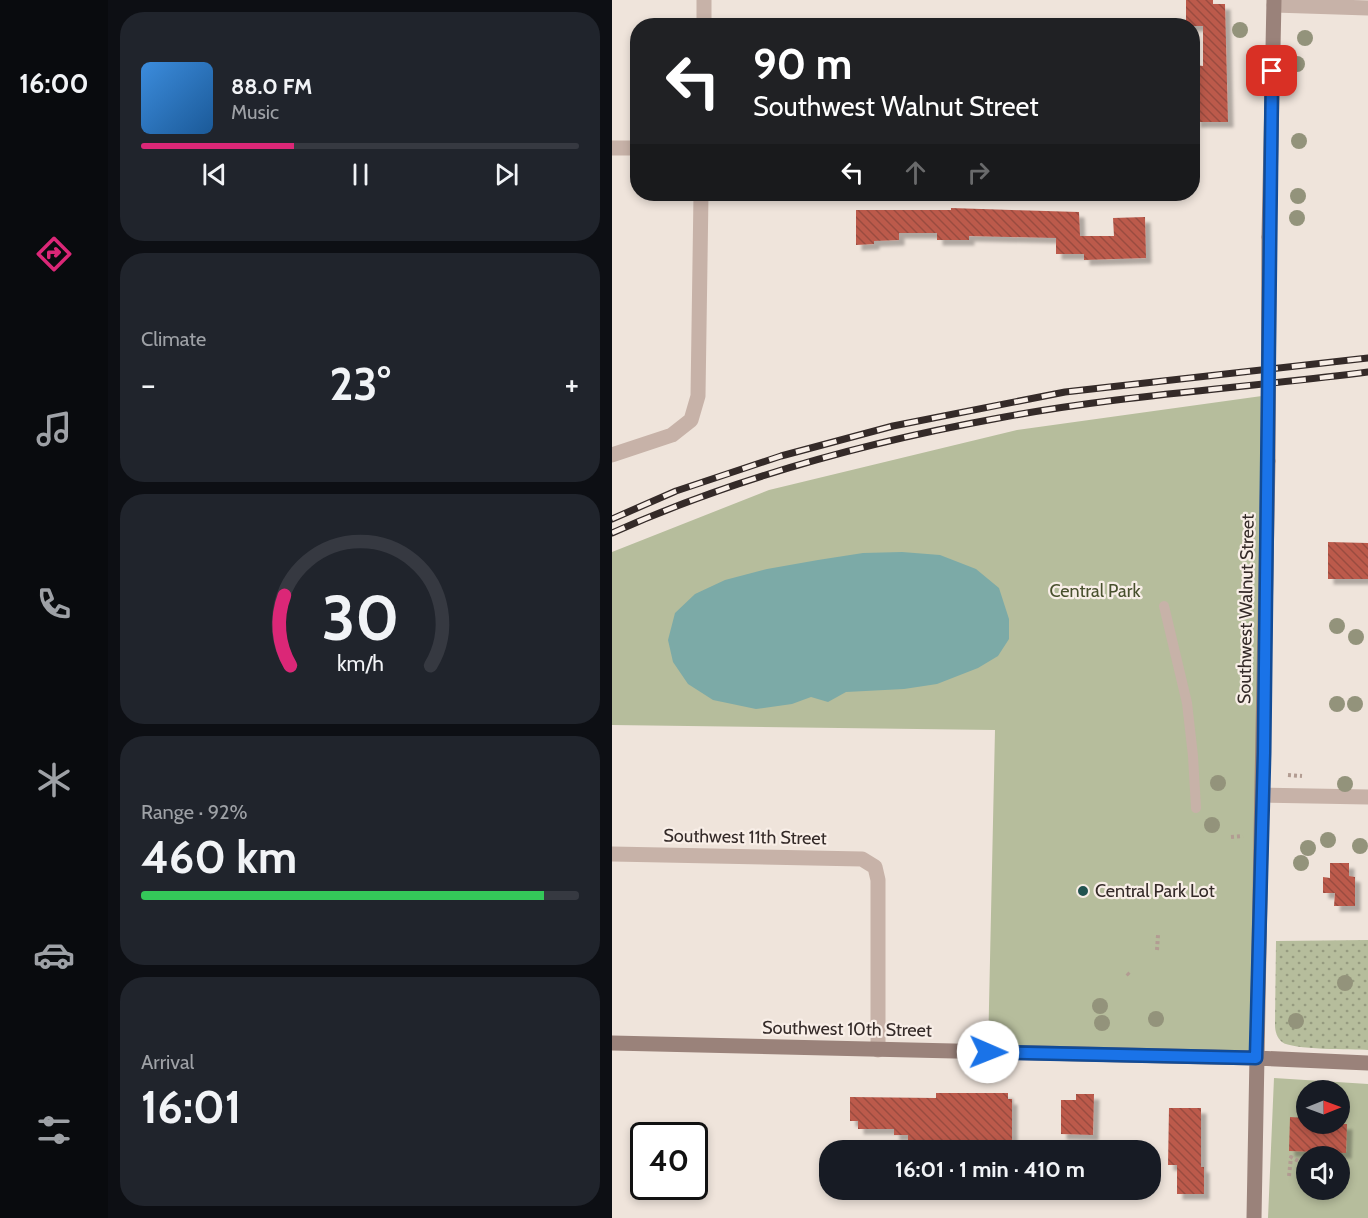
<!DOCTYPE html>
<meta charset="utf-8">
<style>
:root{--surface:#171b24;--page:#20242c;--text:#f1f3f6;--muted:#9ea1a6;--line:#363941;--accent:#db2777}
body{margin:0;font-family:Cabin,sans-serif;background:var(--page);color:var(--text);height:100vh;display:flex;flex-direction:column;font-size:22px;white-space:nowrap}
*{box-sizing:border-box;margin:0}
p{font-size:20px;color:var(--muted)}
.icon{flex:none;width:33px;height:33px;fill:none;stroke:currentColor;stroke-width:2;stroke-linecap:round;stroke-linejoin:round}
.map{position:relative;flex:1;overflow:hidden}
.side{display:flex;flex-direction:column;gap:12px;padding:12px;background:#0d0f14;width:504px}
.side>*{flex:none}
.top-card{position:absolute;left:18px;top:18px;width:570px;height:183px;border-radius:24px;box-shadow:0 3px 9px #0003;background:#202124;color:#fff;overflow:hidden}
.needle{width:39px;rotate:89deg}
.buttons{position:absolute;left:684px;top:1080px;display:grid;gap:12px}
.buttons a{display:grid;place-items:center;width:54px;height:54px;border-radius:50%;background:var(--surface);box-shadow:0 3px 9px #0003;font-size:30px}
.speed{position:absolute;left:18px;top:1122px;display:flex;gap:12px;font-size:30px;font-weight:700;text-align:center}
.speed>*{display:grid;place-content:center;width:78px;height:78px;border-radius:50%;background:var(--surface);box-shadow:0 3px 9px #0003;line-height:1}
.speed .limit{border:3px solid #111;border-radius:9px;background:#fff;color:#111}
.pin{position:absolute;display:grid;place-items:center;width:51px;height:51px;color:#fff;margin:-26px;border-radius:12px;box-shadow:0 3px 9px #0006}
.me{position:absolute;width:66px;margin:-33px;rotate:91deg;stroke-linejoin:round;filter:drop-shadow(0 0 4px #0008)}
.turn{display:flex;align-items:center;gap:21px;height:126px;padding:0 24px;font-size:27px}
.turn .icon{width:78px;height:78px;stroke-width:2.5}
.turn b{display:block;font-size:42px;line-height:51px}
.lanes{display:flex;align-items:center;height:57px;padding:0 24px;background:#0003;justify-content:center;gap:30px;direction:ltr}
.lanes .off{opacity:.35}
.big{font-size:45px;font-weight:800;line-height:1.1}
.side .tile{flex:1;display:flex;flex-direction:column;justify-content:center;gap:9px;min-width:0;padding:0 21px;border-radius:24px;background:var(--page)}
.side .dial{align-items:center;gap:0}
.dial svg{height:156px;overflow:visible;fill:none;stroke:var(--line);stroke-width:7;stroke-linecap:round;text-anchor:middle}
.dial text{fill:var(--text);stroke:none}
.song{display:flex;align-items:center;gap:18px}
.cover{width:72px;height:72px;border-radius:9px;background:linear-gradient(135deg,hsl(210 70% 55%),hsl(210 70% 35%))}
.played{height:6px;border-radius:3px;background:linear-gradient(90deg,var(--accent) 35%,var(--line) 35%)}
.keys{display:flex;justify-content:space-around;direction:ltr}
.heat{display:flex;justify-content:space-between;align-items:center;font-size:33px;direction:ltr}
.charge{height:9px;border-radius:4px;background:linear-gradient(90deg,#34c759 92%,var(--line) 0)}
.trip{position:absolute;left:207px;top:1140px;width:342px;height:60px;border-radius:24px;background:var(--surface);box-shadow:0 3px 9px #0003;font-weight:800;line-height:60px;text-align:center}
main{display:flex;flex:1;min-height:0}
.tabs{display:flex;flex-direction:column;width:108px;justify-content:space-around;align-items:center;background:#090b0e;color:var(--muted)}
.tabs .icon{width:42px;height:42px}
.tabs .active{color:var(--accent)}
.tabs b{font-size:27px;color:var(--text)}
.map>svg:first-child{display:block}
.grass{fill:url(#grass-dots)}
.green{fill:#b6bd9c;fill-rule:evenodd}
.water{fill:#7caaa7}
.building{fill:url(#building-back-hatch);filter:url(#shadow)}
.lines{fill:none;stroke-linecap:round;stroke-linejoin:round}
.path{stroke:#b29c92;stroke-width:4;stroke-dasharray:3 3;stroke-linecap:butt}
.lane{stroke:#c7b2a8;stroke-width:10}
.street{stroke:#c7b2a8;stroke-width:15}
.secondary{stroke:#9a827a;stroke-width:15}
.rail-casing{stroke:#342a28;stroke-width:7}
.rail{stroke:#f8eee7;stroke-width:4.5;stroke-dasharray:14;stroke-linecap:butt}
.secondary-bridge{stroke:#9a827a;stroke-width:15}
.tree{fill:#93937b}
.route-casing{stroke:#114b97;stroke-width:15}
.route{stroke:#1a73e8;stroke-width:10}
.poi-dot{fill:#215250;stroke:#f8eee7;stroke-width:2}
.labels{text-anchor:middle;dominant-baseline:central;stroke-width:4.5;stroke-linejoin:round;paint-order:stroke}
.park-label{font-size:18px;fill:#48502d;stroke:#f8eee7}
.street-label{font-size:18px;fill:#342a28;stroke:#f8eee7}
.poi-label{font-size:18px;fill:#342a28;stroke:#f8eee7;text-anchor:start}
</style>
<main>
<nav class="tabs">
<b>16:00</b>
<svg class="icon active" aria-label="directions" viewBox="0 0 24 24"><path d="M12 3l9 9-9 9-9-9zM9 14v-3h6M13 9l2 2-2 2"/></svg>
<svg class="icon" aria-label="music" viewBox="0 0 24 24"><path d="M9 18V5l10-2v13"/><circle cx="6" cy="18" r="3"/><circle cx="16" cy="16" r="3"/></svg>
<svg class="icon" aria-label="phone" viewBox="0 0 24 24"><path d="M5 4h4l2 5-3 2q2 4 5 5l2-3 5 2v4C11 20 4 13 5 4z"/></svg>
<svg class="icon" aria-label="climate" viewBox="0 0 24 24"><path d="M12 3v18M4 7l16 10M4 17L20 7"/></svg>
<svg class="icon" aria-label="car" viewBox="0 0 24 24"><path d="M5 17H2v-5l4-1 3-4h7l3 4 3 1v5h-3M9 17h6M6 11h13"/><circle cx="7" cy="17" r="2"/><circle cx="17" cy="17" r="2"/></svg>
<svg class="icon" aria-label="filters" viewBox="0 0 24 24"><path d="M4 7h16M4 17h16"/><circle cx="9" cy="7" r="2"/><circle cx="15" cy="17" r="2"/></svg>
</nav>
<section class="side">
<div class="tile">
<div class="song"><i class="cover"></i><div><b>88.0 FM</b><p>Music</p></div></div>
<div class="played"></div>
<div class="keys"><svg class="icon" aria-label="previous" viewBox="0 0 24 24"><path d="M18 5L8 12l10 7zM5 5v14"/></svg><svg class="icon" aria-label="pause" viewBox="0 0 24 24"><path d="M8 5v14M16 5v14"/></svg><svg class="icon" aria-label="next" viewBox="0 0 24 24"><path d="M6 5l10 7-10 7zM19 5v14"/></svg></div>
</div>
<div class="tile"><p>Climate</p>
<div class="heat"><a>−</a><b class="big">23°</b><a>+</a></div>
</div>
<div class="tile dial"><svg viewBox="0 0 100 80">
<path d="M14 69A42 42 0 1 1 86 69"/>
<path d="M14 69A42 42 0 0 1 11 33" stroke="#db2777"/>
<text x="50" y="56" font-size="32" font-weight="700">30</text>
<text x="50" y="72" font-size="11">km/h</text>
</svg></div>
<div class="tile"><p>Range · 92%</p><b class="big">460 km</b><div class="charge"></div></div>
<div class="tile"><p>Arrival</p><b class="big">16:01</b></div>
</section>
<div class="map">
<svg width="756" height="1218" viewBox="0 0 756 1218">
<defs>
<pattern id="grass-dots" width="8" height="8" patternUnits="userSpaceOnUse" patternTransform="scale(1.5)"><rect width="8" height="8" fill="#b6bd9c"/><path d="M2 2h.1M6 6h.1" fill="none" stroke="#959a7f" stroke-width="1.8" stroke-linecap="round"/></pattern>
<pattern id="building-back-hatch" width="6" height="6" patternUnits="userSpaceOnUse" patternTransform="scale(1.5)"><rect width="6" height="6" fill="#bc5a4c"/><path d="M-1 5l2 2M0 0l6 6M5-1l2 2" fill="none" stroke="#9a4b3f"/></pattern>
<filter id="shadow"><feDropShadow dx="5.5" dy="5.5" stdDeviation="1.5" flood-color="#0004"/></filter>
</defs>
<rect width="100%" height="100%" fill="#efe4db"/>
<path class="grass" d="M756,940V1050C741,1049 679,1050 670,1042C665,1038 663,1031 663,1025L664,941Z"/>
<path class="green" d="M657,395L644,1058L376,1052L383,730L0,725V552L157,490L405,430Z
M662,1078L756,1084V1218H656ZM694,1090H728V1124H694ZM694,1156H728V1190H694Z"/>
<path class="water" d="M290,552L328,555L364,569L387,588L397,619V639L386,656L366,668L325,684L292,689L234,692L216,702L199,697L180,704L144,709L101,700L76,684L61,662L56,640L63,613L83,594L113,580L155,569L206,560L251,553Z"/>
<path class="building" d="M574,0H601V4H613L616,122H583L584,65L591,66V26H574Z
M339,208L467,212L468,236H502L501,218L533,217L534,258L472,260V254H444V238L357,236V240H325V233H287V240L262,241V244L244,245V210H339Z
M716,542L756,543V579H716Z
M718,863H737V876L743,877V906H722L723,893H711V877L718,878Z
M324,1093H396V1099H400V1150H296V1135H282V1129H246V1121H238V1097L324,1098Z
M464,1094H482L481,1135L449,1134V1100H464Z
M557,1108H589V1167H592V1194H565V1165H556Z
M678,1117L694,1118V1124H735L734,1153L677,1151Z"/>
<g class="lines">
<path class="path" d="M676,775L690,776
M619,837L631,836
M545,950L546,935
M515,973L519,977
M704,1090L705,1081
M677,1176L679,1157L694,1165"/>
<path class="lane" d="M552,606L575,703L581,756L584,808"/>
<path class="street" d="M662,5L756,8
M92,26V0
M0,148H26
M0,455L60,435L79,420L86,396L89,194
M651,795L756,797
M0,854L250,859L263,867L266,880V1050"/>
<path class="secondary" d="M657,237L662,0
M0,1043L644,1058L756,1063
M642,1218L656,461"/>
<defs>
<path id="rail" d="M0,519L64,491L169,456L281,426L453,392L756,358
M0,533C123,478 255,442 387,418C508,395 633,388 756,372"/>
</defs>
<use href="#rail" class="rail-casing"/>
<use href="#rail" class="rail"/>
<path class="secondary-bridge" d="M656,461L657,237"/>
</g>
<g class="tree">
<circle cx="628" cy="30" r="8"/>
<circle cx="693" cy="38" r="8"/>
<circle cx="685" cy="64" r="8"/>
<circle cx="687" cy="141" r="8"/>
<circle cx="686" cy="196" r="8"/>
<circle cx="685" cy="218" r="8"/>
<circle cx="725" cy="626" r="8"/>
<circle cx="744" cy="637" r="8"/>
<circle cx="725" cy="704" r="8"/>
<circle cx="743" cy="704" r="8"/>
<circle cx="606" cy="783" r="8"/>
<circle cx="733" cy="784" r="8"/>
<circle cx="600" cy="825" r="8"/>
<circle cx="716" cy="840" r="8"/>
<circle cx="748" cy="846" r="8"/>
<circle cx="696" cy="848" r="8"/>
<circle cx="689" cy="863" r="8"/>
<circle cx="733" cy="983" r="8"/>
<circle cx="488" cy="1006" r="8"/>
<circle cx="544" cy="1019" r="8"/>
<circle cx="684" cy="1021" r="8"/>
<circle cx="490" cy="1023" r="8"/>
</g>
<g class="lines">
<defs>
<path id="route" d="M376,1052L644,1058L652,753L660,71"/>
</defs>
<use href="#route" class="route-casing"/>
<use href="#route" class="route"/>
</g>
<circle class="poi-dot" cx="471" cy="891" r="6"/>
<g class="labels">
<g class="park-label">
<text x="483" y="591">Central Park</text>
</g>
<g class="street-label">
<text transform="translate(634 609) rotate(-89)">Southwest Walnut Street</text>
<text transform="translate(133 837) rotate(1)">Southwest 11th Street</text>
<text transform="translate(235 1029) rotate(1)">Southwest 10th Street</text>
</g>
<g class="poi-label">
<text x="483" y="891">Central Park Lot</text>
</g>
</g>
</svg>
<div class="buttons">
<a><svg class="needle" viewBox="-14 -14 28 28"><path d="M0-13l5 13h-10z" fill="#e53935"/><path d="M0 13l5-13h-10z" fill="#9ea1a6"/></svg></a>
<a><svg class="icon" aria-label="sound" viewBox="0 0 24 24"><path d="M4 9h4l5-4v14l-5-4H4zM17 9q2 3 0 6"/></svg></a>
</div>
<div class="speed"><div class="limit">40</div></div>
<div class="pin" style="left:660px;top:71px;background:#d93025"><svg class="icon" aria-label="arrive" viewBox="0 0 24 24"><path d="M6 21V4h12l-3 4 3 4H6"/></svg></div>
<svg class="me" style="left:376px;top:1052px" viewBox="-20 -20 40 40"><circle r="19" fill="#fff"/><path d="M0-13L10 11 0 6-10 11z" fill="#1a73e8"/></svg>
<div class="trip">16:01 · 1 min · 410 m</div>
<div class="top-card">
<div class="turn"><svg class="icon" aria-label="left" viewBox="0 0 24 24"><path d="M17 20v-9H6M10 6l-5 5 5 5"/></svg><div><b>90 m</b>Southwest Walnut Street</div></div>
<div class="lanes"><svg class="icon" aria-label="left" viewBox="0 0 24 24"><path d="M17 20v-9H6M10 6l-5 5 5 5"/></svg><svg class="icon off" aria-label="ahead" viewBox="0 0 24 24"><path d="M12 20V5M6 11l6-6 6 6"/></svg><svg class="icon off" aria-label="right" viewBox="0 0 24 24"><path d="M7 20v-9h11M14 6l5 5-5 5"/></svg></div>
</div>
</div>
</main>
